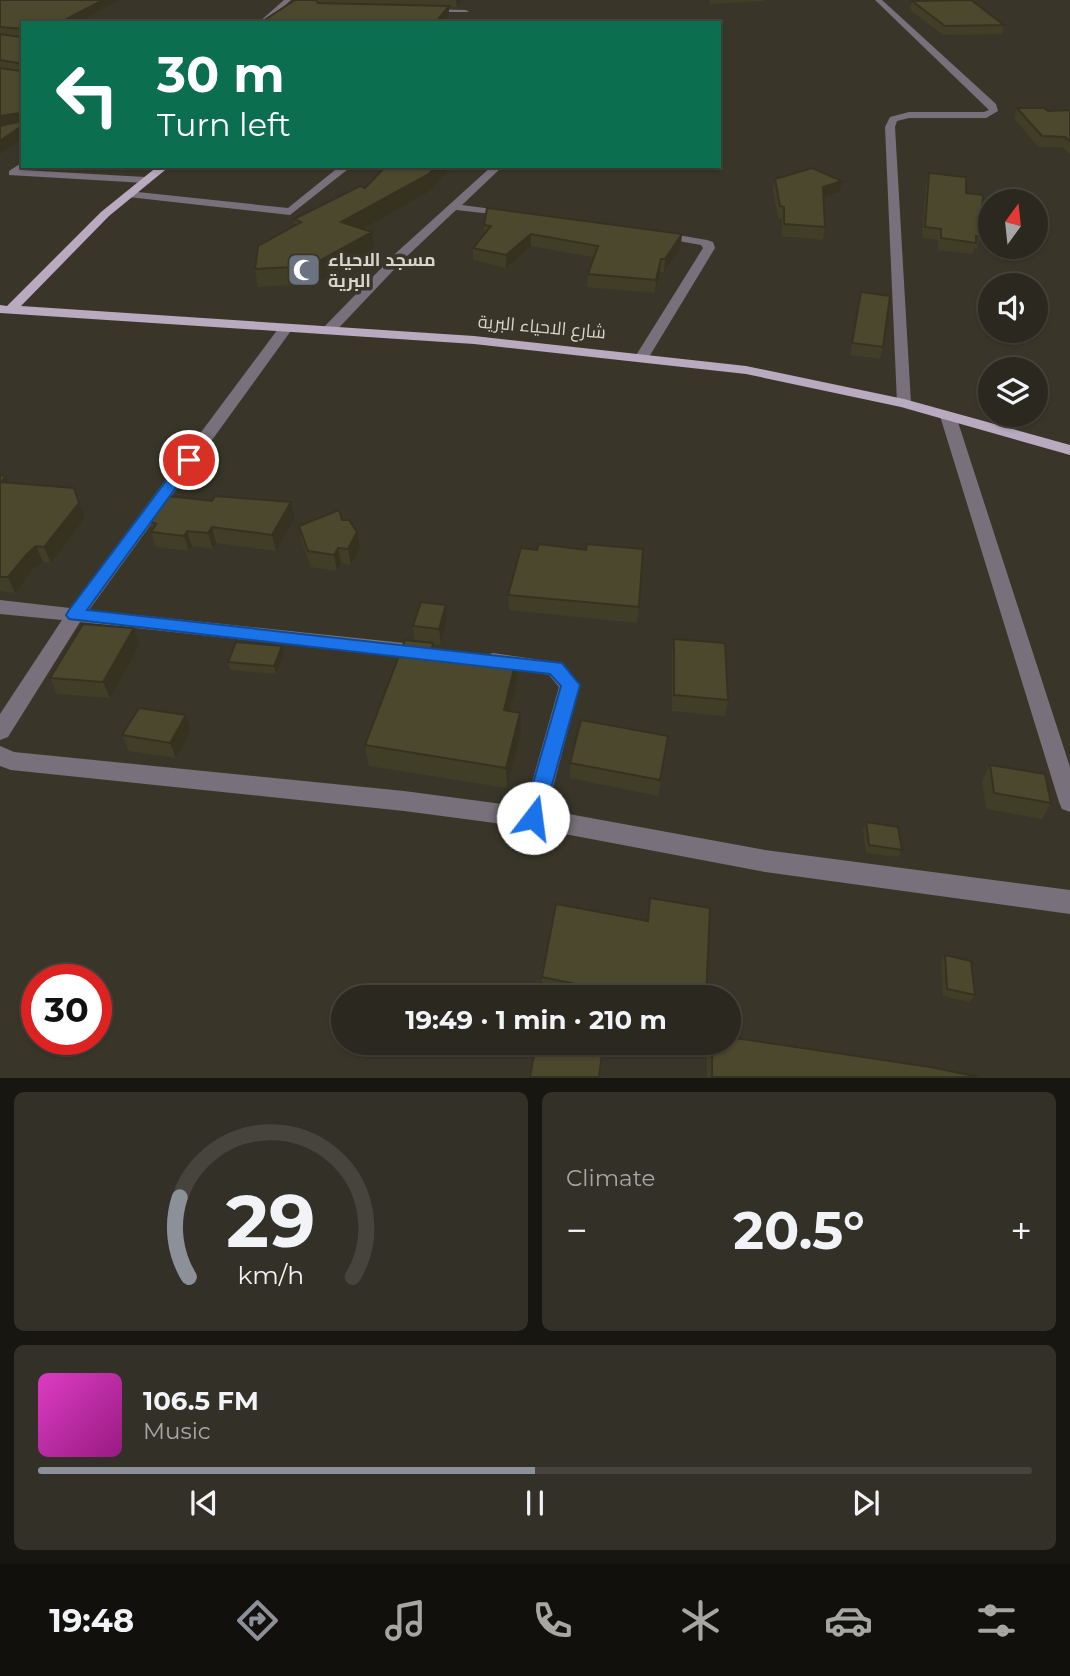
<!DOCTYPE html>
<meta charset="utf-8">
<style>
:root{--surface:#2b281f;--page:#333028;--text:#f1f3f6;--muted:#a6a6a4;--line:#47443d;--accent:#8c9099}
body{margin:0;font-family:Montserrat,Cairo,sans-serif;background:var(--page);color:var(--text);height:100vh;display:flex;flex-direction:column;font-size:26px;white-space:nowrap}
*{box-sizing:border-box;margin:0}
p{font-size:23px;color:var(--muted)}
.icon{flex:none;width:38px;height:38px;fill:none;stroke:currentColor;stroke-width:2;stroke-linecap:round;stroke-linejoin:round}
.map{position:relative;height:1078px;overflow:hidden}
.side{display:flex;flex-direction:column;gap:14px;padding:14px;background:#181611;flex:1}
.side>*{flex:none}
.hud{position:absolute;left:21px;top:21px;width:700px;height:147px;border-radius:0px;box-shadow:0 2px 5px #0004,0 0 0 2px var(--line);background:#0b6e4f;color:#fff;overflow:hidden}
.needle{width:46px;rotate:15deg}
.buttons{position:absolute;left:978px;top:189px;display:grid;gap:14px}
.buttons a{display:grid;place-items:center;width:70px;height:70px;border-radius:50%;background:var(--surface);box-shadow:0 2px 5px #0004,0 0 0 2px var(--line);font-size:35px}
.speed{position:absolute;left:21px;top:964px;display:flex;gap:14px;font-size:35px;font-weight:700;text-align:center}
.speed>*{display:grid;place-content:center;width:91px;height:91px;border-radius:50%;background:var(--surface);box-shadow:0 2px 5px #0004,0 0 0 2px var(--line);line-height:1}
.speed .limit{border:10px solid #d22;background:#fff;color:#111}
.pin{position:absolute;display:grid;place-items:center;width:60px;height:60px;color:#fff;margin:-30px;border:4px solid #fff;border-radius:50%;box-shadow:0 2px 7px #0007}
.me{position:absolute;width:77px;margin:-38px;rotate:15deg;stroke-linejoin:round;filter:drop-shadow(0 0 5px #0008)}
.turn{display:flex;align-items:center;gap:24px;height:147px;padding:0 21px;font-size:32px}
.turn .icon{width:91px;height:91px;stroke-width:2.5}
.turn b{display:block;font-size:49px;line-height:60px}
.big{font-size:52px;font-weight:700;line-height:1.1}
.side .widget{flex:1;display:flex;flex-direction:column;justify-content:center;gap:10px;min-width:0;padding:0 24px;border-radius:10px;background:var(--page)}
.side .dial{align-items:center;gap:0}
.dial svg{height:182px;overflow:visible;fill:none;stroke:var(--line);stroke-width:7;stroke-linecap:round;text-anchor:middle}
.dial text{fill:var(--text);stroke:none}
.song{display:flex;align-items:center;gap:21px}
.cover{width:84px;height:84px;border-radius:10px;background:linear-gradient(135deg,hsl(310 70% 55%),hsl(310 70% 35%))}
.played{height:7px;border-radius:4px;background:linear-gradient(90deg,var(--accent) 50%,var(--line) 50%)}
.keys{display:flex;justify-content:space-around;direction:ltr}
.heat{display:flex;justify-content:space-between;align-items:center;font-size:38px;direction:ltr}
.side .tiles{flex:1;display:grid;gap:14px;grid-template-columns:1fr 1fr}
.widget:last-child{grid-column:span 2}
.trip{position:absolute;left:331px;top:985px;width:410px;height:70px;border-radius:35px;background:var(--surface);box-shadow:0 2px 5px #0004,0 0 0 2px var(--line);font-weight:700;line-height:70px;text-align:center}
.tab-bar{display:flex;height:112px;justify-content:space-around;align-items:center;background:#11100c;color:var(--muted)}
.tab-bar .icon{width:49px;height:49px}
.tab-bar .selected{color:var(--accent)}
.tab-bar b{font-size:32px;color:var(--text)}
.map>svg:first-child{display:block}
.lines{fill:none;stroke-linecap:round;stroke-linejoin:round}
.minor{fill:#78717b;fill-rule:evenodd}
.major{fill:#b9aac0;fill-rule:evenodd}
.wall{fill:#413e28}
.shaded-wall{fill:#353220}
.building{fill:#4c482e;stroke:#353220;stroke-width:2}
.route{fill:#1a73e8;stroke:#114b97;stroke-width:2}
.labels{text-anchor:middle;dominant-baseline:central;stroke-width:7;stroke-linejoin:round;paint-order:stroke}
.far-poi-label{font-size:18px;font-weight:bold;fill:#d6d5cc;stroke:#393629;text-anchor:start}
.far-street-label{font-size:18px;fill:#d6d5cc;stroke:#393629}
</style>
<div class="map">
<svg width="1070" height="1078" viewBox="0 0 1070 1078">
<rect width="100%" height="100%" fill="#393629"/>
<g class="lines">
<path class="minor" d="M284,0H291L266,23H258Z
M875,0H882L996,104L998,111L986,118H909L897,121L895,127L911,403L904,407L897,403L885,127L890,117L909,112H984L989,110Z
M426,9L466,10L469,12H428Z
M23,162V166H27L22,170L145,177L150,180L145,183L9,175V171Z
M340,166H352L290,215L128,197L123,194L128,191L288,208Z
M492,166H503L462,205L507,211L512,214L511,216L456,210L404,259L333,334H323V328L396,253Z
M660,232L707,240L713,242L715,248L649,357L642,361L635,357L703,248L701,245L656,237L654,235Z
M286,324L293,328L89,610L423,645L430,647L433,652L430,657L423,659L80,622L8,737L0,740V714L62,620L0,614V600L70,608L281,325Z
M948,411L956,416L1070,767V812L1062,809L1059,802L940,416Z
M493,653L562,663L580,685L547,810L765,850L1070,890V914L765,872L533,828L404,811L11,770L0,766V746L14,752L404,791L525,807L559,687L549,675L486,665L483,660L486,655Z"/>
<path class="major" d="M158,166H170L109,216L21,306L474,336L746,366L904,399L1070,445V455L901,407L746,374L474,344L0,313V305L7,306L101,212Z"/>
</g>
<path class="wall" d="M0,0H119L77,23H23V138L0,154Z
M295,0H462L457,7H449V14L442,23Z
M710,0H765L764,1L710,4Z
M912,1L1004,25L1002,34L943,35L910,10Z
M1017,108L1048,111L1070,110V154L1062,147H1038L1014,118Z
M386,166H453L430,191L362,229L374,251L313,284L258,287L255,269L295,225L294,219L365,188Z
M929,173L966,193L980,237L977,248H974L972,254L938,250V240L922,238L926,184Z
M775,179L842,181L840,192L824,197L825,227L823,240L782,236V219L778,218L773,190Z
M484,225L681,246L664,272H660L655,293L587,287L588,274L593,257L531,246L506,268L473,260V248L484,234Z
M861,292L883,347L880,359L850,355Z
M0,475L6,476L9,483L74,488L85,518L51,563L43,562L33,569L15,593L0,591Z
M212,501L291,502L295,517L276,551L216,543L213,549L192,546L189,551L156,547L151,532L152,529L150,521Z
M342,520L357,532L360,547L351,565L341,563L337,571L311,567L302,542L299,526Z
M508,595L639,607L637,623L509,610Z
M447,620L441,645L433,644L434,649L516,660L517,681L509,711L521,733L507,788L369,766L365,745L414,641L413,626Z
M134,628L140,644L110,698L57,694L50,678Z
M674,639L728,700L725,716L672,711V655Z
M282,646L284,654L276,674L230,670L228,662Z
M186,715L191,731L176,758L129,751L122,735Z
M666,752L658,796L570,778V763Z
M990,765L1051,803L1042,819L986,809L982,781Z
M866,822L902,850L898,857L866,853L863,830Z
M650,898L706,998H571L542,991V977L647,921Z
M945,955L975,995L970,1002L943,996L941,962Z
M710,1043H728L979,1077H707V1055Z"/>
<path class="shaded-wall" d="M103,0H119L77,23H59Z
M456,0H462L457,7Z
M449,6V14L442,23H435Z
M19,113L23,122L0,126V116Z
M23,125V138L0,154V141Z
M436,166H453L430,191L343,240L341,222Z
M842,181L840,192L821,198L823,187Z
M372,232L374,251L313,284L310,266Z
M531,234V246L506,268V255Z
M682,234L681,246L664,272L665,259Z
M661,259L660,272L655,293L656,280Z
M6,476L13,491L1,482Z
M74,488L85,518L51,563L44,547Z
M291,502L295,517L276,551L272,535Z
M212,527L216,543L213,549L208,533Z
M187,531L192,546L189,551L184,536Z
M357,532L360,547L351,565L348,549Z
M36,546L43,562L33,569L15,593L8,577L27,554Z
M338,548L341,563L337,571L334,555Z
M446,605L447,620L441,645L439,629Z
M134,628L140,644L110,698L103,682Z
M282,646L284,654L276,674L274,666Z
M516,660L517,681L505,731L504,710Z
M520,713L521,733L507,788L506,768Z
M186,715L191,731L176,758L170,743Z"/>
<path class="building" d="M0,0H103L59,23H23V64L0,60V34L20,37L22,29L0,27Z
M295,0H316L318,3L449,6L435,23H260Z
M971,0L1004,25L945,26L912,1Z
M23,64V125L0,141V126L22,121L19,113L0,116V68L20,71Z
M1017,108H1044L1048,111L1070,110V141L1065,137L1042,136Z
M386,166H436L429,174L341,222L372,232L310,266L255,269L258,246L301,222L294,219L360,186L365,188Z
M812,168L842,181L823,187L825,227L784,224V207L780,206L775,179Z
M929,173L966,177V193L983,195L980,237L976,236V243L941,238V229L925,227Z
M487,208L682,234L665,259H661L656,280L588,274L598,246L531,234L506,255L473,248L491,226L484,225Z
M861,292L890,296L883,347L852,343Z
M0,475L6,476L1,482L74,488L79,503L44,547L36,546L27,554L8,577H0Z
M168,496L212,501L215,496L291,502L272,535L212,527L208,533L187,531L184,536L151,532L156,524L150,521Z
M339,510L342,520H349L357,532L348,549L338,548L334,555L308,551L299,526Z
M539,544L586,550L587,544L643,549L639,607L508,595L521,548L537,550Z
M421,602L446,605L439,629L413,626Z
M83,624L134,628L103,682L50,678Z
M674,639L725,643L728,700L674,695Z
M405,640L433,643L432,649L516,660L504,710L520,713L506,768L365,745Z
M236,642L282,646L274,666L228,662Z
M139,708L186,715L170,743L122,735Z
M581,720L668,736L660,780L570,763Z
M990,765L1045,774L1051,803L994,793Z
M866,822L898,827L902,850L869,845Z
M650,898L710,908L706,998H643L542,977L556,904L648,921Z
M945,955L971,961L975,995L947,989Z
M728,1037L930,1067L979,1077H712V1043H728Z
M536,1043H593L603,1045L599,1077H530Z"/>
<path class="route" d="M189,456L196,460L87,610L562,663L580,685L541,824L533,827L526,824L523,818L561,686L550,674L69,619L66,615L69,610L184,457Z"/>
<defs>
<symbol id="mosque-square" viewBox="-11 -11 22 22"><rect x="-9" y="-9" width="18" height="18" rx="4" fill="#6b7280" stroke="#393629"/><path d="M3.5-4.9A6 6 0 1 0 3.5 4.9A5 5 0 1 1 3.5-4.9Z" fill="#fff"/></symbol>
</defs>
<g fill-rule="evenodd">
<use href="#mosque-square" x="285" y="251" width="38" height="38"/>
</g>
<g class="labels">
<g class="far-poi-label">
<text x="328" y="260">مسجد الاحياء<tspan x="328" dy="21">البرية</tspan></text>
</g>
<g class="far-street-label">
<text transform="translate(542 327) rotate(5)">شارع الاحياء البرية</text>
</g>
</g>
</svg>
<div class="buttons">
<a><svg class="needle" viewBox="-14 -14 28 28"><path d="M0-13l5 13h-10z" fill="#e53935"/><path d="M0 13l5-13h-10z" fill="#a6a6a4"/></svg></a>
<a><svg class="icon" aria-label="sound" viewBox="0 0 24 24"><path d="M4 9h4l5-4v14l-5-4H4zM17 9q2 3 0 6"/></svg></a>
<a><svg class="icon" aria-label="layers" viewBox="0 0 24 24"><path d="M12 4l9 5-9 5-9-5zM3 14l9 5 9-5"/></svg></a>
</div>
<div class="speed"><div class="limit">30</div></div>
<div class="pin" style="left:189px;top:460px;background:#d93025"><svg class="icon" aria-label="arrive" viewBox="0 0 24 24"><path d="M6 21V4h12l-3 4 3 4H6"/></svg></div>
<svg class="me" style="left:533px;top:818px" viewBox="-20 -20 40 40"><circle r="19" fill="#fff"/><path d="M0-13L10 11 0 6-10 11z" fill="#1a73e8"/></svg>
<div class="trip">19:49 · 1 min · 210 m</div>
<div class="hud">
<div class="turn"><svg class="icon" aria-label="left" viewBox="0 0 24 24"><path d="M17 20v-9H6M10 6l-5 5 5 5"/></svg><div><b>30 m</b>Turn left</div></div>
</div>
</div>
<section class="side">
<div class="tiles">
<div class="widget dial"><svg viewBox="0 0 100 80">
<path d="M14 69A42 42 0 1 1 86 69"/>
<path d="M14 69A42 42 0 0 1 10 34" stroke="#8c9099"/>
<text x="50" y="56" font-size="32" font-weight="700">29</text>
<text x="50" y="72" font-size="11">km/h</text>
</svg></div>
<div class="widget"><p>Climate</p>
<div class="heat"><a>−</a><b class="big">20.5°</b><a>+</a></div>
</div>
<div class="widget">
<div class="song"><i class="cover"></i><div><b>106.5 FM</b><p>Music</p></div></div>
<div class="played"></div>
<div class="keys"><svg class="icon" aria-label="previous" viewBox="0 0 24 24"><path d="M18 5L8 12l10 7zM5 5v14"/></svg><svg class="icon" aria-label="pause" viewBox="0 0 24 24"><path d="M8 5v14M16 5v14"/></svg><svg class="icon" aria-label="next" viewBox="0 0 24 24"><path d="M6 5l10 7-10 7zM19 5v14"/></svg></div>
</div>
</div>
</section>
<nav class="tab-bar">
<b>19:48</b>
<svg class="icon selected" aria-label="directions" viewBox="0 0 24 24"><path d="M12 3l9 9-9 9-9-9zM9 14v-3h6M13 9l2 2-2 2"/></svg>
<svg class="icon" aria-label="music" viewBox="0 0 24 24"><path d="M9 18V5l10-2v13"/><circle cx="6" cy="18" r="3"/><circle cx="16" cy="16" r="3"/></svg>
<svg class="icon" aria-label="phone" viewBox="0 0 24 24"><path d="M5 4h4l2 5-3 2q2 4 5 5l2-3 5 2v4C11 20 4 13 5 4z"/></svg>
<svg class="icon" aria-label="climate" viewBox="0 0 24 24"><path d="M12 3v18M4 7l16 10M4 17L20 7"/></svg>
<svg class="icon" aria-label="car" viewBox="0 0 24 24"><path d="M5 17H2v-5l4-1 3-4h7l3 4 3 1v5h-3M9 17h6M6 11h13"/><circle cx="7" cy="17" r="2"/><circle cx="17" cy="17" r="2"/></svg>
<svg class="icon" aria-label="filters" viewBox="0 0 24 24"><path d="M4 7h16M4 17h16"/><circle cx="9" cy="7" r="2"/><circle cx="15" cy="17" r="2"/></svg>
</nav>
